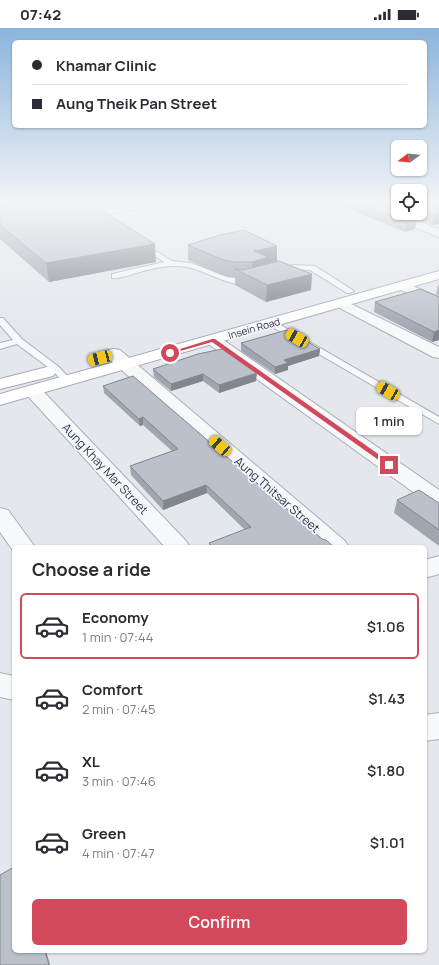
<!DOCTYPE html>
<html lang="en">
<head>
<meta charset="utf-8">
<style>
  :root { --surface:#fff; --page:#f2f2f3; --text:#2b2b33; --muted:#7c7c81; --line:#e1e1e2; --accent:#d1495b }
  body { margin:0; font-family:Manrope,sans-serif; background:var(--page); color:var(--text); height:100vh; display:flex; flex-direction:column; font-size:15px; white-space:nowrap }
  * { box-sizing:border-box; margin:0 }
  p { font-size:13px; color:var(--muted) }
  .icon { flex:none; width:22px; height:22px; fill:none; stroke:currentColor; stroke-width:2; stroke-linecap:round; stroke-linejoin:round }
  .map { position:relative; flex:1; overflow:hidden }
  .details { position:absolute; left:12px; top:517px; width:415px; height:408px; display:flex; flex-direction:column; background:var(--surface); border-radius:6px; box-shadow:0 1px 3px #0004 }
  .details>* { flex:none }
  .top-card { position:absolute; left:12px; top:12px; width:415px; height:88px; border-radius:6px; box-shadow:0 1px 3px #0004; display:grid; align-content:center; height:88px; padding:0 20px; background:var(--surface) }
  .needle { width:26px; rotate:254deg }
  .tools { position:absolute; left:391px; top:112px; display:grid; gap:8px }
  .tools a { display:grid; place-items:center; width:36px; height:36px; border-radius:6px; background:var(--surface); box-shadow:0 1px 3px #0004; font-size:20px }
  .end { position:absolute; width:18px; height:18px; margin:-9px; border:5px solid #d1495b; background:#fff; box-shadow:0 0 0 2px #fff }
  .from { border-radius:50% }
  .bubble { position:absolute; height:28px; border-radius:6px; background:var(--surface); box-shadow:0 1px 3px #0004; font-size:13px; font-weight:600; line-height:28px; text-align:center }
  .car { position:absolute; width:12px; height:24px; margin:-12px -6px; border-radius:5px; box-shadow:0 0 3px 1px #0007; background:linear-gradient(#f5c518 24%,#345 0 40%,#f5c518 0 76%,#345 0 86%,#f5c518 0) }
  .top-card b { display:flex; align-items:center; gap:14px; height:38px; font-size:15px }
  .top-card b+b { border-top:1px solid var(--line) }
  .top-card i { width:10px; height:10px; background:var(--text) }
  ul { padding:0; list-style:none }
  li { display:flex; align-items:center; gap:12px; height:66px; margin:0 8px 6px; padding:0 12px; border:2px solid transparent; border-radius:6px }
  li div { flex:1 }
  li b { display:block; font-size:15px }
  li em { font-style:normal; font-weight:600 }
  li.on { border-color:var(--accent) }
  li>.icon { width:36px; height:36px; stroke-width:1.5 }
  h2 { padding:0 20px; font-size:18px; line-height:48px }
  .action { display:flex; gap:8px; margin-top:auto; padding:8px 20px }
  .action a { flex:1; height:46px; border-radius:6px; background:var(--accent); color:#fff; font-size:16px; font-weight:600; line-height:46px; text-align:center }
  .status { display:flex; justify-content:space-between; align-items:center; height:28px; padding:0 20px; background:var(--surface); direction:ltr }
  .status svg { height:11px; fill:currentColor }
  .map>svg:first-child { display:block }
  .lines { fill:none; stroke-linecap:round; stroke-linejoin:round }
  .service-casing { stroke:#a9aeb7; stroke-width:2 }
  .minor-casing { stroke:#a9aeb7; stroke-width:2 }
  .primary-casing { stroke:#a3abb8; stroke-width:2 }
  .service { fill:#f7f8fa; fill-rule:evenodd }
  .minor { fill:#f7f8fa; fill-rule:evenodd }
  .primary { fill:#fff; fill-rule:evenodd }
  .wall { fill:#a1a5ae }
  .shaded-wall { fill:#83868d }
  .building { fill:#bbc0ca; stroke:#83868d }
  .route { fill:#d1495b }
  .labels { text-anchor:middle; stroke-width:3.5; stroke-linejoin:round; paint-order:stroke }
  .far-street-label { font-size:10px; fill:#2b3445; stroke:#f4f6f9 }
  .street-label { font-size:12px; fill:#2b3445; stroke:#f4f6f9 }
</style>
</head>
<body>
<div class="status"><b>07:42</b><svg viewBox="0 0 49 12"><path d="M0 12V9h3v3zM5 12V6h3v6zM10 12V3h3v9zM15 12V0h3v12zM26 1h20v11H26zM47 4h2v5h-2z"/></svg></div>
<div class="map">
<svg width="439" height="937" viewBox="0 0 439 937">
  <rect width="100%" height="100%" fill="#e4e7ec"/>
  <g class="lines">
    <g class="service-casing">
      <path id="service" d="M149,176L158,177L100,188V190L98,191L92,187L95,185Z
        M140,216H144L172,233L191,235L227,249L250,251L254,253C239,265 203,241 187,239C170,236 153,240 136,245C129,247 120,251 112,250V246L164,234L140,218Z
        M293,237L315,238L354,263L350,265H347L310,242L296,241L279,246L275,244Z
        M0,290H3L22,311L59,339L71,352L73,354L71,356H65L53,343L17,316L0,321V315L13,312L0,297Z
        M272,292L439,389V396L269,297L268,295L269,293Z"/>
    </g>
    <g class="minor-casing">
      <path id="minor" d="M388,182L439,201V209L384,187L382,185Z
        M403,254L439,269V278L398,261L396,258L398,255Z
        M341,271L439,319V330L433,329L336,278L334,275L336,272Z
        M213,307L219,309L439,462V479L431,477L207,315L205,312L207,309Z
        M114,321L120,322L345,513L349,519H322L108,330L106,326L108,322Z
        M33,358L39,359L186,513L190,519H165L27,367L24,363L27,359Z
        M0,480L8,482L35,519H14V524L0,504Z
        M439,528V546L425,550V532Z
        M0,645L14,648V672L0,669Z
        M439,685V711L425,713V687Z"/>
    </g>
    <g class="primary-casing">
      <path id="primary" d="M439,243V251L0,377V366Z
        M47,339L53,340L56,344L53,348L0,361V351Z"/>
    </g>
    <use href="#service" class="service"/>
    <use href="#minor" class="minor"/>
    <use href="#primary" class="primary"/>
  </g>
  <path class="wall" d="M336,176H398V185H420V176L439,179V196L433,197L402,186L415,201L405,204Z
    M0,178L156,234L49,254L0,211Z
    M188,217L277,218V233L268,236L311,262L266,274L235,257V250L221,247L188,232Z
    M439,256V268L436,266L438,257Z
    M439,269V312L432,314L374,284L375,274Z
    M241,315L320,321L319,328L288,338V342L275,346L241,323Z
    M198,326L256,353L219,365L203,353L171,363L154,349L153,341Z
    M103,358L322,511L334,519H209V515L245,502L207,465L163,482L131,447L130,438L172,423L143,397L140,398L104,365Z
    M397,472L439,475V518L394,485Z"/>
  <path class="shaded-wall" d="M439,186V196L433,197L434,187Z
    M417,191L415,201L405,204L406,194Z
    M155,216L156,234L49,254L46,235Z
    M277,218V233L268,235V244L252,250V234L254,223Z
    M312,246L311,262L266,274L267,257Z
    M439,302V312L432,314L434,304Z
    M320,321L319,328L288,338V342L275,346V339L284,332Z
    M257,345L256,353L219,365V357Z
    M203,346V353L171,363V356Z
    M143,389V397L140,398L139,391Z
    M206,457L207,465L163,482V473Z
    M45,923H46L50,937H49Z"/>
  <path class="building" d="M13,176H92L155,216L46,235L0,197V178Z
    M361,176H378L398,184V185H401L417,191L406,194Z
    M420,176H432L439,179V186L434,187L420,182Z
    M244,202L277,218L254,223L268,229L252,234H233L221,231L188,217L220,207Z
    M279,233L312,246L267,257L235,241L243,242Z
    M420,261L439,269V302L434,304L375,274Z
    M287,302L320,321L284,332L288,335L275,339L241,315Z
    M222,321L257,345L219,357L203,346L171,356L153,341L198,326Z
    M133,348L322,511L326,512L334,519H212L209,515L251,499L206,457L163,473L130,438L178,421L143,389L139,391L103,358Z
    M419,462L439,475V502L397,472Z
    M14,839V923H45L49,937H0V847Z"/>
  <linearGradient id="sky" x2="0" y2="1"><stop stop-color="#8bb4dd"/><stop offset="0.57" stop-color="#f3f4f6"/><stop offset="1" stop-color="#f3f4f6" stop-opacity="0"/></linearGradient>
  <rect width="439" height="307" fill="url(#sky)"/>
  <path class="route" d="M212,311H215L391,435V438H387L212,314L170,326L167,325Z"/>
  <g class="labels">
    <g class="far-street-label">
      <text transform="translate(254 300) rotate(-16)" y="4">Insein Road</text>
    </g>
    <g class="street-label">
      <text transform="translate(105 441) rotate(47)" y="4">Aung Khay Mar Street</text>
      <text transform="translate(277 467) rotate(41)" y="4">Aung Thitsar Street</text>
    </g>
  </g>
</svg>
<div class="tools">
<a><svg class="needle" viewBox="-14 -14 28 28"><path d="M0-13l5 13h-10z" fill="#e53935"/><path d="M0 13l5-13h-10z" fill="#7c7c81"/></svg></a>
<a><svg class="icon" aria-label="locate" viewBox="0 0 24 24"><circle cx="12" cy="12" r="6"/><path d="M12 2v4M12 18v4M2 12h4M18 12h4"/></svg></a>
</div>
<i class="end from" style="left:170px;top:325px"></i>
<i class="end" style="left:389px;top:437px"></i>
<div class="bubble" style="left:356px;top:379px;width:66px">1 min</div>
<i class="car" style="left:297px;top:310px;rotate:300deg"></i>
<i class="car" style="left:100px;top:330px;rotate:255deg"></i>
<i class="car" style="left:388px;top:363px;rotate:300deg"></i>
<i class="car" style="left:220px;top:418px;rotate:311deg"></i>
<div class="top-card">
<b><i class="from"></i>Khamar Clinic</b>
<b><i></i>Aung Theik Pan Street</b>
</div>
<section class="details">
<h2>Choose a ride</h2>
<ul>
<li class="on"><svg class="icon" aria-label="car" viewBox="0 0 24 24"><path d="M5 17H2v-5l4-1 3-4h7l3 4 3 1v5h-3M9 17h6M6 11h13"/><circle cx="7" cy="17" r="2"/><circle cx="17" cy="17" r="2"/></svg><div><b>Economy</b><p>1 min · 07:44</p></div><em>$1.06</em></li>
<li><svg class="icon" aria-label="car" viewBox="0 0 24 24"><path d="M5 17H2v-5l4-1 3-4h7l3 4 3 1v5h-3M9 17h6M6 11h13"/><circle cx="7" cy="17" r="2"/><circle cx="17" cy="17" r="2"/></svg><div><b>Comfort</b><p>2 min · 07:45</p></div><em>$1.43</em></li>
<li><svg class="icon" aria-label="car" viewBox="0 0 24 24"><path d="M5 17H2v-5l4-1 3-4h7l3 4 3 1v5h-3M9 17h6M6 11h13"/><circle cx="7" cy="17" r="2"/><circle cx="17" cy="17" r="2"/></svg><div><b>XL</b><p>3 min · 07:46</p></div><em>$1.80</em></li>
<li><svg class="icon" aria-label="car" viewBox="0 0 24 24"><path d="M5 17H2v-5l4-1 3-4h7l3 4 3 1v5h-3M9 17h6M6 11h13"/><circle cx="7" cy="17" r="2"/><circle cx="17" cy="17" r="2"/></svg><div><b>Green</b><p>4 min · 07:47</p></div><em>$1.01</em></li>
</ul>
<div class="action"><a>Confirm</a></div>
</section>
</div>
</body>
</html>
